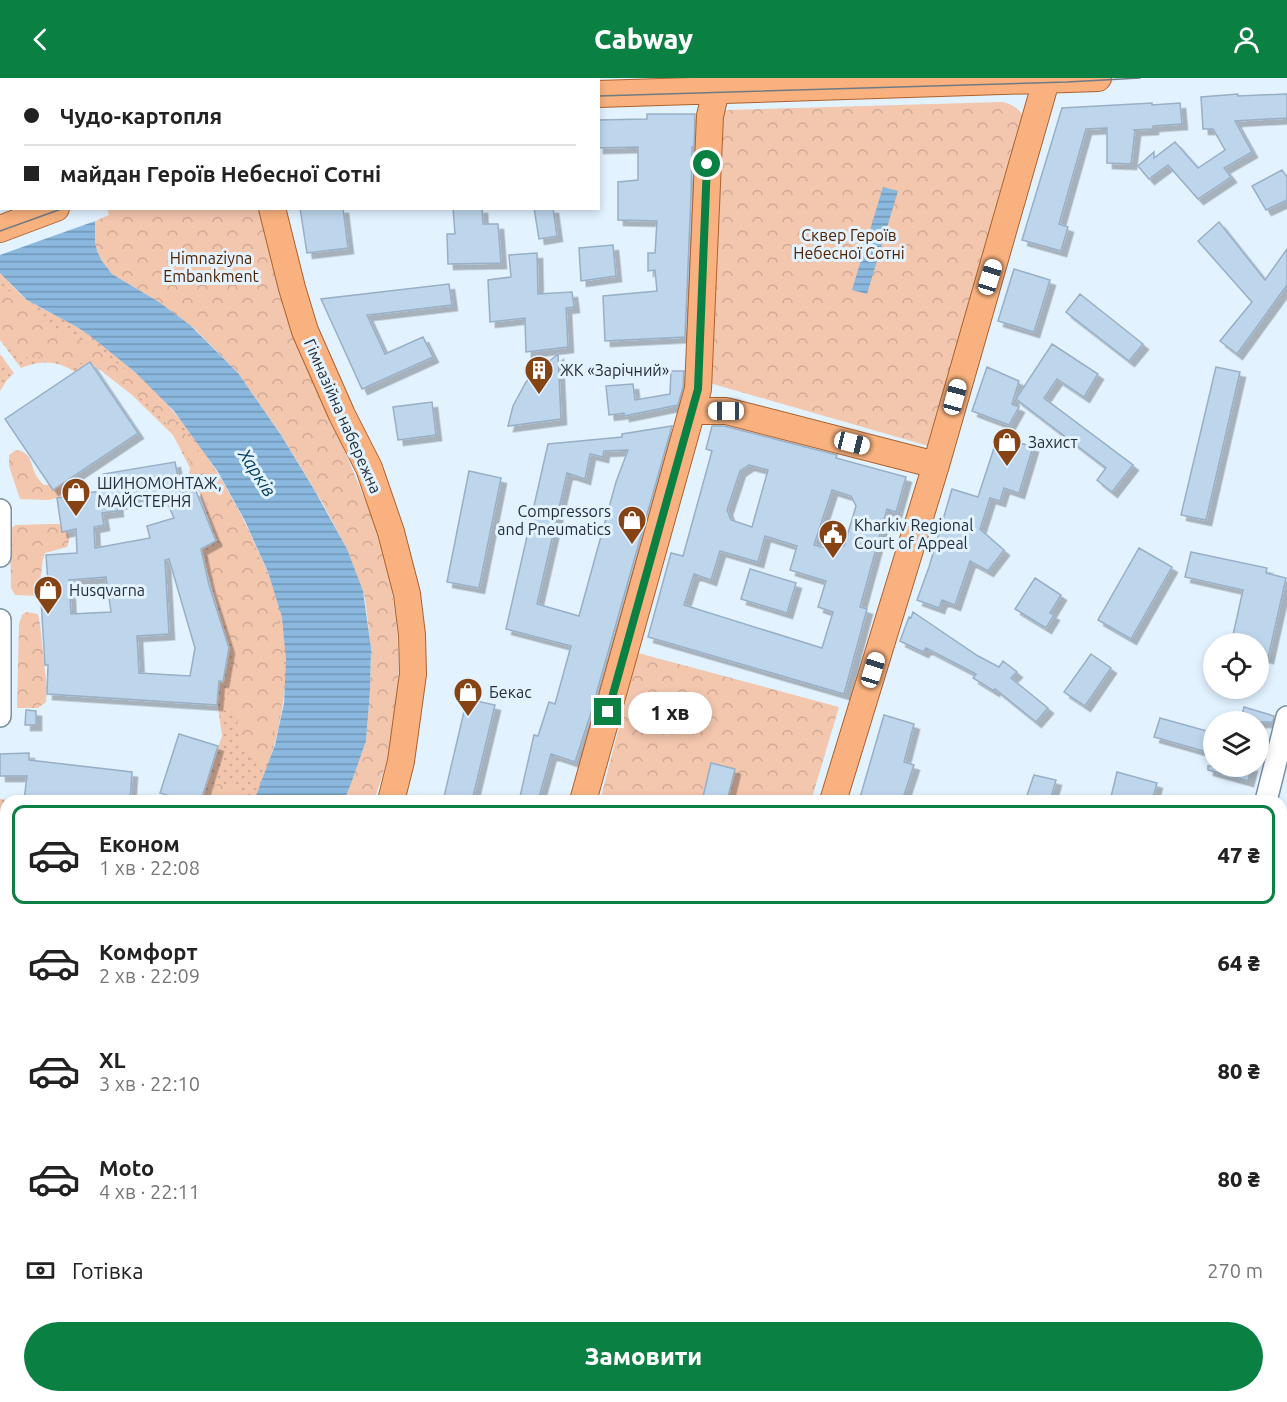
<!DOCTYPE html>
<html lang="uk">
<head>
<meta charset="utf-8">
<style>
  :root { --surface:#fff; --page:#f6f6f6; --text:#222; --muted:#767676; --line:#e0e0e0; --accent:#0b8043 }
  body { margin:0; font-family:Ubuntu,sans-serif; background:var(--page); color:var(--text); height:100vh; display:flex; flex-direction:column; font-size:22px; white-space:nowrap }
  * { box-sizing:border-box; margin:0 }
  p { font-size:20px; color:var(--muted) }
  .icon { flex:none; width:33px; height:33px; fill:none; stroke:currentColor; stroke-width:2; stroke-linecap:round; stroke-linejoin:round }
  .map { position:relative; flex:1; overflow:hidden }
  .drawer { position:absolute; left:0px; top:717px; width:1287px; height:608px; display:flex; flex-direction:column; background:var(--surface); border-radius:18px 18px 0 0; box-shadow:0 3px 9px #0003 }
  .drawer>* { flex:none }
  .hud { position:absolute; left:0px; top:0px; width:600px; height:132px; box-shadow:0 3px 9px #0003; display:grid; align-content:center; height:132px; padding:0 24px; background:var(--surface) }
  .tools { position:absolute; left:1203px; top:555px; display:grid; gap:12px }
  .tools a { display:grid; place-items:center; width:66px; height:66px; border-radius:50%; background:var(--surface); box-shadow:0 3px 9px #0003; font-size:30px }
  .end { position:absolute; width:27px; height:27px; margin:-14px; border:8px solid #0b8043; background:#fff; box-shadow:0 0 0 3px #fff }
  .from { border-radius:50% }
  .bubble { position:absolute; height:42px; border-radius:21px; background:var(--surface); box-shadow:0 3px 9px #0003; font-size:20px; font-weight:800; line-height:42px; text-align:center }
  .car { position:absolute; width:18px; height:36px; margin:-18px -9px; border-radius:8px; box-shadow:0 0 4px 2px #0007; background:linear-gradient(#fff 24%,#345 0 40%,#fff 0 76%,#345 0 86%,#fff 0) }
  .hud b { display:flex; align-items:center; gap:21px; height:57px; font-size:22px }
  .hud b+b { border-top:2px solid var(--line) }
  .hud i { width:15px; height:15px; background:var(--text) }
  ul { padding:10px 0 0; list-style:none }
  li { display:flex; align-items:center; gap:18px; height:99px; margin:0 12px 9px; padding:0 12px; border:3px solid transparent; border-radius:12px }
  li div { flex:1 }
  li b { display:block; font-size:22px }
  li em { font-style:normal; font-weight:800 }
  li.selected { border-color:var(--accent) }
  li>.icon { width:54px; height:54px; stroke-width:1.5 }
  .pay { display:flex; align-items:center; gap:15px; height:66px; padding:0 24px; font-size:22px }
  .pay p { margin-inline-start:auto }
  .action { display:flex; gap:12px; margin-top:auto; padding:12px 24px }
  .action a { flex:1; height:69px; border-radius:36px; background:var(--accent); color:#fff; font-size:24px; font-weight:800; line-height:69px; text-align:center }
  header { display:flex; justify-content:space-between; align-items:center; height:78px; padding:0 24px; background:var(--accent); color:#fff; font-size:27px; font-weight:800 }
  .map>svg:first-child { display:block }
  .grass { fill:url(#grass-dots) }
  .forest { fill:url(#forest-crowns) }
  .water { fill:url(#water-rules) }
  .pier { fill:#e2f2ff }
  .building { fill:#bed6ec; stroke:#98afc5; stroke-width:1.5; fill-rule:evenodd; filter:url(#shadow) }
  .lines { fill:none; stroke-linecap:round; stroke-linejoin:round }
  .minor-casing { stroke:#7a91a5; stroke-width:24 }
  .major-casing { stroke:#ad622e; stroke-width:28 }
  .minor { stroke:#fff; stroke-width:21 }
  .major { stroke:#f9b27f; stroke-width:26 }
  .tram { stroke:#6f7a85; stroke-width:1.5 }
  .route { stroke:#0b8043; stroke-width:8 }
  .labels { text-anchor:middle; stroke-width:6; stroke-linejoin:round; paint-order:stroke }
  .park-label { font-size:16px; fill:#532300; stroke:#e2f2ff }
  .poi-label { font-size:16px; fill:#262f38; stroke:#e2f2ff; text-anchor:start }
  .street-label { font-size:16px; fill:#262f38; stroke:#e2f2ff }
  .water-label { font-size:18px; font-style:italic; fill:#033c61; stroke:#e2f2ff }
</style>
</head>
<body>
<header><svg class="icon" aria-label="back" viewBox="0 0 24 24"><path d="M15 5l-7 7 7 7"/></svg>Cabway<svg class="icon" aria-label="person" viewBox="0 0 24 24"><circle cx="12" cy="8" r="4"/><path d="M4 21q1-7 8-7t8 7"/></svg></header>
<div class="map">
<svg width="1287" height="1324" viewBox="0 0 1287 1324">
  <defs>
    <pattern id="grass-dots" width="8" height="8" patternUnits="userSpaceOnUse" patternTransform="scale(1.5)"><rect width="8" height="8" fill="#f3c6ae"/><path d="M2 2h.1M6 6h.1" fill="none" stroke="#d0aa96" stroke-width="1.8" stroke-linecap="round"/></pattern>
    <pattern id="forest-crowns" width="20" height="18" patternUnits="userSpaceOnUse" patternTransform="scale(1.5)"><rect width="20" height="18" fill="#f3c6ae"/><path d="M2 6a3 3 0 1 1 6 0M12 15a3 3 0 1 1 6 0" fill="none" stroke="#d0aa96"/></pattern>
    <pattern id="water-rules" width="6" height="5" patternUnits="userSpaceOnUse" patternTransform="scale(1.5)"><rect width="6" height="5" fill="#8ab8df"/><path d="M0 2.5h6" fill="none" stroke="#7196b6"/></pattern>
    <filter id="shadow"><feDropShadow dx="5.5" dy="5.5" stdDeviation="0" flood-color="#0004"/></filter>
  </defs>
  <rect width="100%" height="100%" fill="#e2f2ff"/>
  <path class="grass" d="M0,194C9,203 18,216 29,223C45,233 62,239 77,249C96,260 118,279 135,294C191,344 230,409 260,477C268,494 280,523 283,541C292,604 280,665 254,723H201L222,658L214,602L223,604L229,571L201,471L216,463L193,396L173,357L132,317L90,284L75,294C57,282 40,282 21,290L0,262Z
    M0,276L14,295L7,302L0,313Z
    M0,721L14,723H6V804L0,803Z"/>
  <path class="forest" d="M1001,24C1011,25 1019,30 1023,39L932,369L706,304L722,34L728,32Z
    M107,131H258L286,235L367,426C396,500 406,577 393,657C389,679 381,701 374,723H344L352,703L366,663L370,613L371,570L365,520L347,471L322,424L280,355L237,294L195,251L159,224L112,196L102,183L97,173L95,164V143L109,137Z
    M0,206L18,220L36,237L44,247L73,258L111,280L139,304L156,318L167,332L214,393L245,450L274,512L281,552L283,578L281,632L265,686C252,688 241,672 239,661C237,654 238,647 237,640L224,632L225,618L230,613L232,568L205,476L210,468L216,463L217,458L203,414L191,409L189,406L188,400L191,385L181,365L167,347L150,327L129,312L111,297L97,289L83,285L67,286L40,279L33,281L26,279L10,267L0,255Z
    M16,372C33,374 30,388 37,399C39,402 41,404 44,407L76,405L79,415L48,422L20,421L9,388V377Z
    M51,446H59C67,455 72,457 67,469L45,475L43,481L38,518L15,517L11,510L10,458L11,450L16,447Z
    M26,534L38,536L40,546L47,611L46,624L38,630H17L19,546L22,537Z
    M638,575L839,629L811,723H600Z
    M223,705L241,716L243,723H212V712L215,707Z
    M0,854L6,884V985L0,988Z
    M1281,1053H1287V1213L1281,1212Z
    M6,1073V1129L0,1133V1076Z
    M174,1319H217L219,1324H177Z
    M979,1319V1318L1043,1319L1039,1324H979Z
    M1148,1319H1190L1181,1324H1151Z"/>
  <path class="water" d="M0,0H62V1L2,2V130L95,143V164L97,173L102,183L112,196L159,224L190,247L238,295L281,357L315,413L347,471L363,513L371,570L370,613L366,663L352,703L344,723H254L275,667L284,625L286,582L282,539L268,494L245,443L218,394L174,333L135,294L89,257L77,249L27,222L0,195Z
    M883,109L898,113L867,216L852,212Z
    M6,985V1073L0,1076V988Z"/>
  <path class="pier" d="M0,120H1L2,130H96L98,142L0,177Z"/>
  <path class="building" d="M1238,16V18L1287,16V40L1235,43L1252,74L1224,90L1231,99L1198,121L1168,87L1149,101L1138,88L1154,74V80L1175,64L1198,90L1225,72L1213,51H1203L1201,19Z
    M1152,25V27L1180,25L1182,46L1153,48V51L1134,52L1135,53L1131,86L1107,85V50L1086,51L1059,146L1068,149L1061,173L1022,162L1062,30Z
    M647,36H695L694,69H692L691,118L685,259L605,263L603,218L657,213L655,192L648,193V175H655L657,143L618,142V104L638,102V69L598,70V42L647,41Z
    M1282,92L1287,99V122L1266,132L1252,108Z
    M300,130H343L348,170L307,175Z
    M453,130H482L483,146H498L501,185L448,186L447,156H455Z
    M534,130H553L557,158L539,161Z
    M1219,144L1265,202L1287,171V207L1237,276L1220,263L1252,224L1198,163Z
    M613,167L616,198L581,203L579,170Z
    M537,175L538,216L572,214L574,229L566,230L568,269L526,274L525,240L490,244L488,202L511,199L509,177Z
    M1014,191L1050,202L1034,254L998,243Z
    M449,206L452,227L367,237L385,276L423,259L433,279L362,311L321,221Z
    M1080,216L1143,266L1129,283L1066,234Z
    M1052,266L1098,296L1084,319L1057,301L1044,320L1133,387L1112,414L1097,402L1106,390L1016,321Z
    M558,276L561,341L508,348L513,328L526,304L533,297Z
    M90,284L138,355L53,412L5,341Z
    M987,289L1019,303L1012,326L1019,329L1009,347L972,333Z
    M1216,289L1240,294L1206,442L1181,437Z
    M671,293H684L683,309L678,327L624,338V335L609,337L606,308L633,306L635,322L670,316Z
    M432,324L436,357L398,362L393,329Z
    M672,348L590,638L575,684L551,676L538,723H519L534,657L538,658L549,624L555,626L571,568L506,551L548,366L622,359V356ZM628,372L616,404L579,538L537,526L567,395L585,401L590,376L603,379L604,373Z
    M712,348H724L837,377L836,380L906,399L896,434L887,431L860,529L867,531L844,616L648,559L671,475L683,478L712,373L706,371ZM749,387L768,392L752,449L731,442L727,432L740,393ZM832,412L851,418L856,428L844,468L832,472L814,467ZM765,458L797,468L790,492L826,503L818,529L833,534L822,570L684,527L694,496L711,502L720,473L758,484Z
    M998,358L1033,369L1019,415L1004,410L1000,423L990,420L980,451L1004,472L988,493L970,483L955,527L942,522L939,530L917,522L929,489L952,411L978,419Z
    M175,384L181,415L196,413L216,463L201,471L209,507L229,570L223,604L219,603L217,627L47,616L48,587H45L40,505L48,504L46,477L77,475L76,451L62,454L57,420L106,412L103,396ZM164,418L174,440L147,448L150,460L95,470L94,449L104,447L102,435L118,433L117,426ZM169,481L195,570L190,598L139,595L137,558L169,556L165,482ZM106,499L111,534L71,536L69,502Z
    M469,393L501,400L479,510L447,504Z
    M1139,470L1172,489L1131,561L1098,542Z
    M1191,474L1267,490L1266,495L1286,500L1268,580L1258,578V566H1231L1243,512L1185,499Z
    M750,491L796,505L787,535L741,521Z
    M1035,500L1061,517L1050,535L1054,537L1046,550L1015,531Z
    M913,534L978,578L999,589L1003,583L1017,594L1011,600L1048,630L1036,644L995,611L994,613L973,600L976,596L926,570L923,574L900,563L909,539L911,540Z
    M1091,576L1111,590L1085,628L1064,614Z
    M467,621L495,627L472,723H443Z
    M1244,629L1274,638L1273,644H1240Z
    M26,632L36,633V647H25Z
    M884,637L914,646L904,684L914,687L902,723H859Z
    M1160,640L1214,655V676L1154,659Z
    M179,656L218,668L201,723H185L160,715Z
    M29,675V682L132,694L130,723H40L24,722L27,698H0V676Z
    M711,685L735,691L727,723H702Z
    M1208,688H1252L1248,703L1208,692Z
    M1117,694L1157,705L1152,723H1110Z
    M1034,697L1056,702L1050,723H1025Z"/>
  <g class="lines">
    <g class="minor-casing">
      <path id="minor" d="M110,0L111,2
        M373,2V0
        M0,432V478
        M0,542V638
        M1266,723L1287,639
        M1281,829H1287
        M115,1324L127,1318"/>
    </g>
    <g class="major-casing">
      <path id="major" d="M598,16L1098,0
        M272,130L292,210L305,253L342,337L369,390L391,454L407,516L412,557L413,596L401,683L391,723
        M0,151L56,130
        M692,333H726L936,387
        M583,723L698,311L710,38L716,12
        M833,723L936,387L1046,3
        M0,1151L6,1146
        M655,1318L657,1324"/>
    </g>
    <use href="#minor" class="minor"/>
    <use href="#major" class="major"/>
    <path class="tram" d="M598,18L1067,4L1140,0
      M0,153L64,130"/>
  </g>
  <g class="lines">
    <path class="route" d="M608,634L698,311L707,86"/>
  </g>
  <defs>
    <g id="building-pin" transform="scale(1.5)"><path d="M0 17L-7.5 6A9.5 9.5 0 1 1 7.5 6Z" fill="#864314" stroke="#e2f2ff"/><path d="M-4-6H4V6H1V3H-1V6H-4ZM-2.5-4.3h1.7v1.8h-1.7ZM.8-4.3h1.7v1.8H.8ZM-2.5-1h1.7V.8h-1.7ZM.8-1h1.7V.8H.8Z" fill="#fff"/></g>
    <g id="shop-pin" transform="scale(1.5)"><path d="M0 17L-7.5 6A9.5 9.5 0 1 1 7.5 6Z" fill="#864314" stroke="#e2f2ff"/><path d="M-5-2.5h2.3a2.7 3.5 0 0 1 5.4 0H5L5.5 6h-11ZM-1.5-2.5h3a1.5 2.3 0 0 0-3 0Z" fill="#fff"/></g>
    <g id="civic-pin" transform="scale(1.5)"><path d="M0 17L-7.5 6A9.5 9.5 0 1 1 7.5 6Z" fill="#864314" stroke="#e2f2ff"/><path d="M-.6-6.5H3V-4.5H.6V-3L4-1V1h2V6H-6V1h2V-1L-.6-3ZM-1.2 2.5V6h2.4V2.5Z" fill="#fff"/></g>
  </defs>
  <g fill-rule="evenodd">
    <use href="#building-pin" x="539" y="292"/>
    <use href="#shop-pin" x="1007" y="364"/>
    <use href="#shop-pin" x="76" y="414"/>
    <use href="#shop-pin" x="632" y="442"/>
    <use href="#civic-pin" x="833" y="456"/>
    <use href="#shop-pin" x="48" y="512"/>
    <use href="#shop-pin" x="468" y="614"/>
  </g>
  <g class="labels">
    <g class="park-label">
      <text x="849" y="163">Сквер Героїв<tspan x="849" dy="18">Небесної Сотні</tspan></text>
      <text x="211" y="186">Himnaziyna<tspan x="211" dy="18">Embankment</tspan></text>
    </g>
    <g class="poi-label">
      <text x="560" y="298">ЖК «Зарічний»</text>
      <text x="1028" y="370">Захист</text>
      <text x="97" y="411">ШИНОМОНТАЖ,<tspan x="97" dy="18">МАЙСТЕРНЯ</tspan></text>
      <text x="611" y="439" text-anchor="end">Compressors<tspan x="611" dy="18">and Pneumatics</tspan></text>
      <text x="854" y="453">Kharkiv Regional<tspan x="854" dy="18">Court of Appeal</tspan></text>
      <text x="69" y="518">Husqvarna</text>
      <text x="489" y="620">Бекас</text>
    </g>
    <g class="street-label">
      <text transform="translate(343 338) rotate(66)" y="6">Гімназійна набережна</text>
    </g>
    <g class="water-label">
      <text transform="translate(257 395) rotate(57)" y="6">Харків</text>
    </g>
  </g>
</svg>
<div class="tools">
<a><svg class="icon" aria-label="locate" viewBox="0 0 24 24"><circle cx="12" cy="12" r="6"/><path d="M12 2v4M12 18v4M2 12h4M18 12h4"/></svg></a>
<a><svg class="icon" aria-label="layers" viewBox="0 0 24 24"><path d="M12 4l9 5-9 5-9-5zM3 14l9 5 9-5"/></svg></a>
</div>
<i class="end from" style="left:707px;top:86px"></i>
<i class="end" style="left:608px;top:634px"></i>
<div class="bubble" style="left:628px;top:614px;width:84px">1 хв</div>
<i class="car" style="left:990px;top:199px;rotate:17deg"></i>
<i class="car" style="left:955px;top:319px;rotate:15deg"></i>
<i class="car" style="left:726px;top:333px;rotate:270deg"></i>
<i class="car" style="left:852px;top:365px;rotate:104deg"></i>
<i class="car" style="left:873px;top:592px;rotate:17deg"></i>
<div class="hud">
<b><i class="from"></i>Чудо-картопля</b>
<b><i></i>майдан Героїв Небесної Сотні</b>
</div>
<section class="drawer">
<ul>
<li class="selected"><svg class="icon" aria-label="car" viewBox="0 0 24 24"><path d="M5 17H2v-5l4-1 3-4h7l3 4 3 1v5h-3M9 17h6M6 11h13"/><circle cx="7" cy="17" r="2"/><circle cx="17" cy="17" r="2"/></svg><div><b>Економ</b><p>1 хв · 22:08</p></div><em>47 ₴</em></li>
<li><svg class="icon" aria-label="car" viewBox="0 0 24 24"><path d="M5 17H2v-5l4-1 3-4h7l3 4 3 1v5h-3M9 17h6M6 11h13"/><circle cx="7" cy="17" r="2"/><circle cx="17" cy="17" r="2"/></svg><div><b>Комфорт</b><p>2 хв · 22:09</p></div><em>64 ₴</em></li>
<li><svg class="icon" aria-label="car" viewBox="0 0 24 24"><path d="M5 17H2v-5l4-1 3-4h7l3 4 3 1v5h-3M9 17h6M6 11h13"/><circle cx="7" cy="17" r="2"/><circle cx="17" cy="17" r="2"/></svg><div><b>XL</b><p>3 хв · 22:10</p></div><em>80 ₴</em></li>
<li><svg class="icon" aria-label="car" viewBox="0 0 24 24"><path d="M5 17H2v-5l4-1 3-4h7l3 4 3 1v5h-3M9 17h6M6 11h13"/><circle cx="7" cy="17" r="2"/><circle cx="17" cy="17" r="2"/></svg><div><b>Moto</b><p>4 хв · 22:11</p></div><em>80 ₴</em></li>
</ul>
<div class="pay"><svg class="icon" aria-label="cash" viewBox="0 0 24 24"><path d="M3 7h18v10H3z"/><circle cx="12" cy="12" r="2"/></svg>Готівка<p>270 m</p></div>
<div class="action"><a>Замовити</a></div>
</section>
</div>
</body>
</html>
